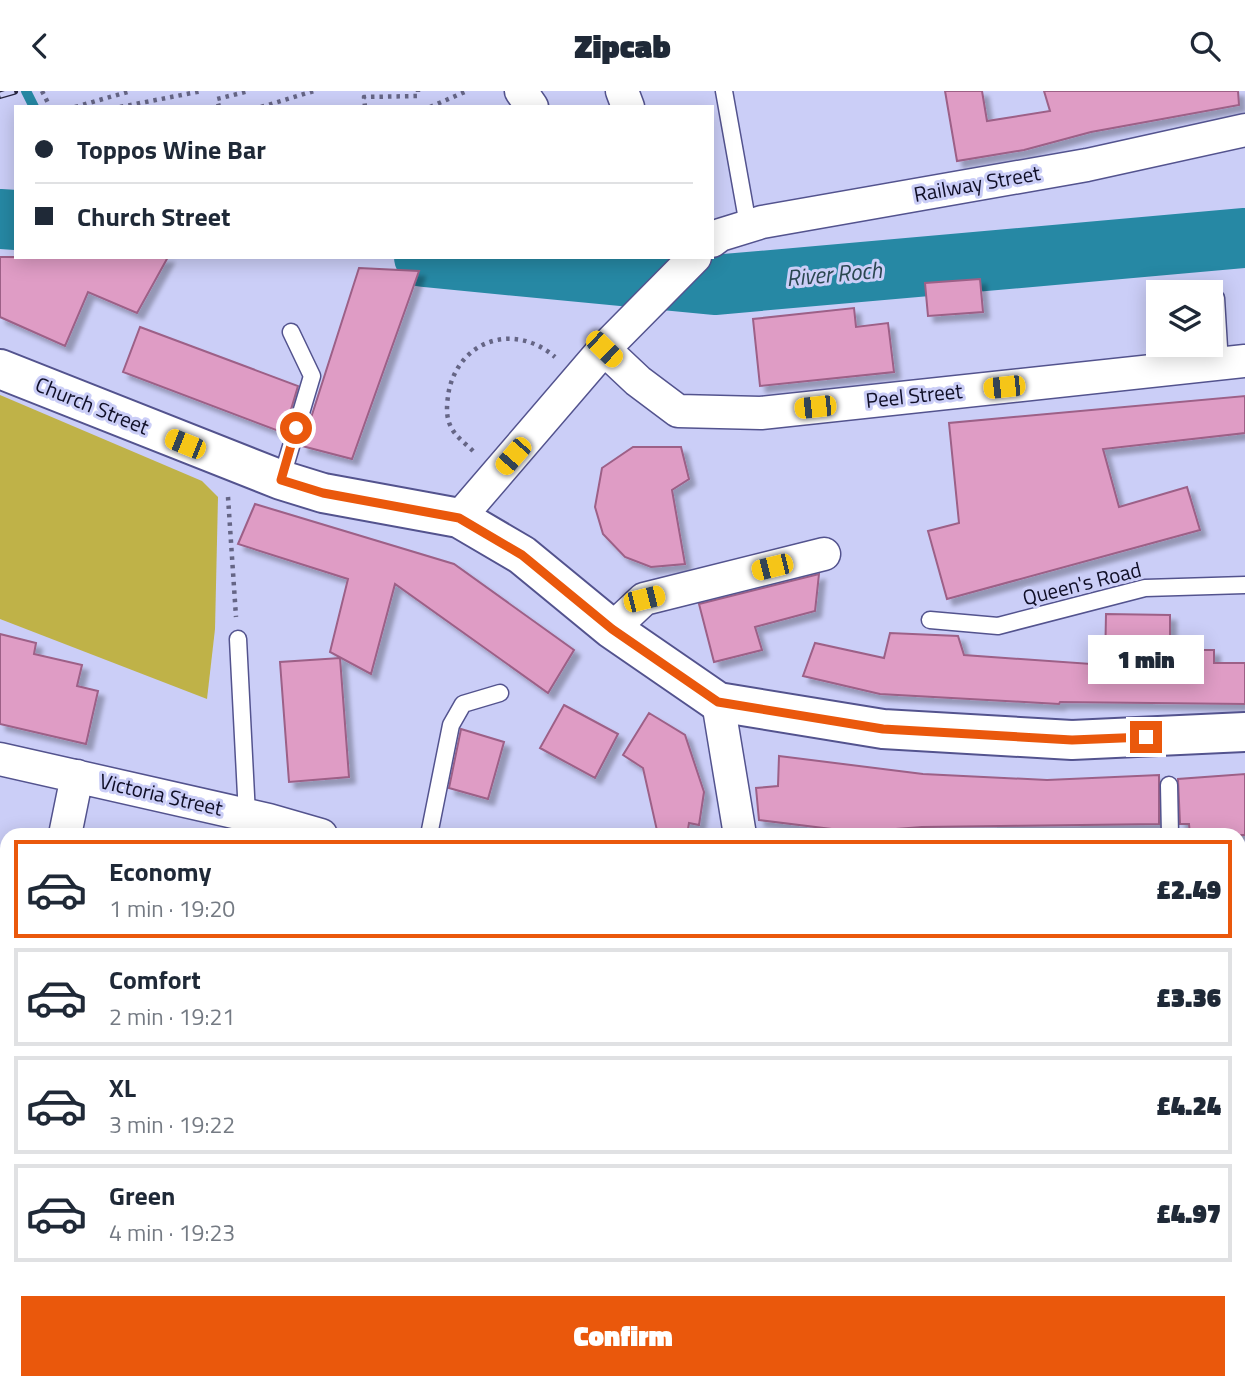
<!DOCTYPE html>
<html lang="en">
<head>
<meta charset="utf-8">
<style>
  :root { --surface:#fff; --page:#f2f2f3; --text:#1f2937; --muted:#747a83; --line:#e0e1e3; --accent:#ea580c }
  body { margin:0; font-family:"Titillium Web",sans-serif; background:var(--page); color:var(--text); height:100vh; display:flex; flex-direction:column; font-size:26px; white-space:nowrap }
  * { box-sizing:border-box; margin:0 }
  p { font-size:23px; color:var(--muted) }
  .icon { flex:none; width:38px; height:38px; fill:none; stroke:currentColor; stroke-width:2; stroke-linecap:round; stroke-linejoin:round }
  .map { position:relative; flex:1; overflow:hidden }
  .details { position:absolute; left:0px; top:737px; width:1246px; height:562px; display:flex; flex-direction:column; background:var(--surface); border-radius:21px 21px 0 0; box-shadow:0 4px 18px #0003 }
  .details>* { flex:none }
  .hud { position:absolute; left:14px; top:14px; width:700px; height:154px; border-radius:0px; box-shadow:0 4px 18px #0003; display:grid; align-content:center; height:154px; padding:0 21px; background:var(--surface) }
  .controls { position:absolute; left:1146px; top:189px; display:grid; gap:14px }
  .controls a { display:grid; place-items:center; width:77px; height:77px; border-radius:0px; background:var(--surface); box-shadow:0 4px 18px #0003; font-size:35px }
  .end { position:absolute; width:32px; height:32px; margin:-16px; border:9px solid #ea580c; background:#fff; box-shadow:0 0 0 4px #fff }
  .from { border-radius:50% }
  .bubble { position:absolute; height:49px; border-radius:0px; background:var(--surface); box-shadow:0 4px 18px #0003; font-size:23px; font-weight:800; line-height:49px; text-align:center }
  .car { position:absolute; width:21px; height:42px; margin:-21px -10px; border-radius:9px; box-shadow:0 0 5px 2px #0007; background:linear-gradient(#f5c518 24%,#345 0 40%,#f5c518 0 76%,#345 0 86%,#f5c518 0) }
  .hud b { display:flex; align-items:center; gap:24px; height:66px; font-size:26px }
  .hud b+b { border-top:2px solid var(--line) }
  .hud i { width:18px; height:18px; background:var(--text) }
  ul { padding:12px 0 0; list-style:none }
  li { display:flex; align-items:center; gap:21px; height:98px; margin:0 14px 10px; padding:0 7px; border:4px solid var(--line); border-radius:0px }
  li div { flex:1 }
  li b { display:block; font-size:26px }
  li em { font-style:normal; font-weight:800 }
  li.current { border-color:var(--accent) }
  li>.icon { width:63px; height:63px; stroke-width:1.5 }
  .cta { display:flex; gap:14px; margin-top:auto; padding:14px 21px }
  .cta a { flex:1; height:80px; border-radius:0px; background:var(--accent); color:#fff; font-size:28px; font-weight:800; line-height:80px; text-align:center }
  header { display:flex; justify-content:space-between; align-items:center; height:91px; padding:0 21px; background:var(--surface); font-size:32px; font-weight:800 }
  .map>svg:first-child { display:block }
  .green { fill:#bfb248 }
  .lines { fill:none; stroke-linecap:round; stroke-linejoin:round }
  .stream { stroke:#2688a4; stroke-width:10 }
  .river { stroke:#2688a4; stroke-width:60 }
  .building { fill:#df9cc5; stroke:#9d6087; stroke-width:2; filter:url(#shadow) }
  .lane-casing { stroke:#53538e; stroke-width:19 }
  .street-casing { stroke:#53538e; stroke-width:35 }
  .highway-casing { stroke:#53538e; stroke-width:42 }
  .path { stroke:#656585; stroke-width:4.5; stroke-dasharray:3.5 5; stroke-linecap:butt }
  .lane { stroke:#fff; stroke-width:16 }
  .street { stroke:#fff; stroke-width:32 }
  .highway { stroke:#fff; stroke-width:38 }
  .rail-casing { stroke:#272641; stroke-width:8 }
  .rail { stroke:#cbcef7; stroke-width:5; stroke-dasharray:16; stroke-linecap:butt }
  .route { stroke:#ea580c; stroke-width:9 }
  .labels { text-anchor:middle; stroke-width:6; stroke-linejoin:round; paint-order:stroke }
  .street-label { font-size:21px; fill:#0f0e26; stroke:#cbcef7 }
  .water-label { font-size:23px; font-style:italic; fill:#2a4750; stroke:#cbcef7 }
</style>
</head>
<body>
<header><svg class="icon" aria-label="back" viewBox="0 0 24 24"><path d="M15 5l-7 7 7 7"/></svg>Zipcab<svg class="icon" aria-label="search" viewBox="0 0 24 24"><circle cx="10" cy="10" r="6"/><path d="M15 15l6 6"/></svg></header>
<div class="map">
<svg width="1245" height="1297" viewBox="0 0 1245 1297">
  <defs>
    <filter id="shadow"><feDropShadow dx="6" dy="6" stdDeviation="2" flood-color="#0004"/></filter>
  </defs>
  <rect width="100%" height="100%" fill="#cbcef7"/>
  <path class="green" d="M0,304L202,390L218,406L215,538L207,608L0,528Z"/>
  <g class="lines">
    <path class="stream" d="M26,0L34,16"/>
    <path class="river" d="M0,128L16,129
      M424,166L714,194L1245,147"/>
  </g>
  <path class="building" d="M945,0H982L987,30L1050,20L1044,0H1238L1239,14L1091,41L1024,59L957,70Z
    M0,166H168L137,222L88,201L65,255L0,226Z
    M359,177L419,180L352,368L302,355Z
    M980,188L983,221L928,225L925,192Z
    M854,217L856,236L888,232L894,281L760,295L753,228Z
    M140,236L298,295L284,342L123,281Z
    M1245,305V342L1103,358L1119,416L1187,396L1200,439L947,508L928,440L959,432L949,332Z
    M633,356H681L689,388L672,399L685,473L651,476L625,466L603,443L595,416L602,377Z
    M255,413L454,473L574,559L548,602L395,493L371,583L330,561L348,488L238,453Z
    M819,483L815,520L755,536L762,559L714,571L699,513Z
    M1106,523L1170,524V559H1214V572H1245V613L1060,611L1059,613L880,603L803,585L815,552L884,567L890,542L958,545L964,564L1105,574Z
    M0,543L36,552L34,563L82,574L77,595L98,600L86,653L0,633Z
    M340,567L349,686L289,691L280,571Z
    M564,614L618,643L595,687L540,657Z
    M649,622L685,644L704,701L699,734L689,732L687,744H658L643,677L623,664Z
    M461,638L504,651L488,708L449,697Z
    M779,665L923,683L1047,689L1159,684V733L922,736L856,741L759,729L756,697L778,695Z
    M1245,683V744H1190L1189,733H1180L1178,688Z"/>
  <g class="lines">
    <g class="lane-casing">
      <path id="lane" d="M724,0L748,134
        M1216,207L1220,273
        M281,389L312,285L291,241
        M930,529L998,535L1145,497L1245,494
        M238,548L247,724
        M1169,694L1170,744
        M429,744L451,634L463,613L500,602
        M0,1131L7,1137
        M0,1215L7,1208"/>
    </g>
    <g class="street-casing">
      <path id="street" d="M521,0L532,16
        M622,0L628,16
        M712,150L720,144L762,131L1087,74L1245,39
        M604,258L638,290L678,320L761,322L1245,270
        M459,427L604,258L695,166
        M612,538L644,508L824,463
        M718,611L740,744
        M0,668L269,729L321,744
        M65,744L77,685
        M1239,860H1245
        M1239,1123L1245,1124
        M601,1292L609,1297
        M863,1292L864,1297
        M1104,1292V1297
        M192,1297L196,1292"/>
    </g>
    <g class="highway-casing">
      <path id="highway" d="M0,278L281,389L323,402L459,427L522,464L612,538L718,611L883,638L1072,649L1245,641"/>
    </g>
    <path class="path" d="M42,0L50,16
      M75,16L131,0
      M120,16L202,0
      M219,16L217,8L249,0
      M261,16L314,0
      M365,16L364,6L418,5V0
      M430,16L467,0
      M473,360C466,353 455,345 451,336C445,325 447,311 449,299C461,247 516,232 555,266
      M228,406L236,526"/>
    <use href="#lane" class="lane"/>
    <use href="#street" class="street"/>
    <use href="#highway" class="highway"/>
    <g class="rail-casing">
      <path id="rail" d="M0,4L14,0"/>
    </g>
    <use href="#rail" class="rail"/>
  </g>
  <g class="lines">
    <path class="route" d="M296,337L281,389L323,402L459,427L522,464L612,538L718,611L883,638L1072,649L1146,646"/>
  </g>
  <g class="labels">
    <g class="street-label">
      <text transform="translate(977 93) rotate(-10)" y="7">Railway Street</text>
      <text transform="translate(914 305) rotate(-6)" y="7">Peel Street</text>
      <text transform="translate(92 315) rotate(22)" y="7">Church Street</text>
      <text transform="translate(1082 493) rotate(-14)" y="7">Queen's Road</text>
      <text transform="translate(161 704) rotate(13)" y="7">Victoria Street</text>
    </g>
    <g class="water-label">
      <text transform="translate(834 183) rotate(-5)" y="8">River Roch</text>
    </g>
  </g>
</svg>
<div class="controls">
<a><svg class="icon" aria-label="layers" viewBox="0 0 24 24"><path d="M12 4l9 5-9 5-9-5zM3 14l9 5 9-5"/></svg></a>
</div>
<i class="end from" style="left:296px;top:337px"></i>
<i class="end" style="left:1146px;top:646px"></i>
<div class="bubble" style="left:1088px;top:544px;width:116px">1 min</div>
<i class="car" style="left:604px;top:258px;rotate:134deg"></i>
<i class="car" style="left:1004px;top:296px;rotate:264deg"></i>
<i class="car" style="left:815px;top:316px;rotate:264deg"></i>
<i class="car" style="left:185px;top:353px;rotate:292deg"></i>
<i class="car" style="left:513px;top:365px;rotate:221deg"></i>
<i class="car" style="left:772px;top:476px;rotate:256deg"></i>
<i class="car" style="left:644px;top:508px;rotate:76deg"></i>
<div class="hud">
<b><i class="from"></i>Toppos Wine Bar</b>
<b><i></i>Church Street</b>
</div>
<section class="details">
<ul>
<li class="current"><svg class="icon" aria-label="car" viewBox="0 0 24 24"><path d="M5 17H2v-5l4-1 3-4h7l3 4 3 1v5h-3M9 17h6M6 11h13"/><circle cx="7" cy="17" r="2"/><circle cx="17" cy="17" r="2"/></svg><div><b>Economy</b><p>1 min · 19:20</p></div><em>£2.49</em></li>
<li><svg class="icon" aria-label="car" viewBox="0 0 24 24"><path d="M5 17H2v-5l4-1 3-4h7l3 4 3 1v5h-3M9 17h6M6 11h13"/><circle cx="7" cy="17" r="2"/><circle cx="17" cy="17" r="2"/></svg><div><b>Comfort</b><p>2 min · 19:21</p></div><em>£3.36</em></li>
<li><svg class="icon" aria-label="car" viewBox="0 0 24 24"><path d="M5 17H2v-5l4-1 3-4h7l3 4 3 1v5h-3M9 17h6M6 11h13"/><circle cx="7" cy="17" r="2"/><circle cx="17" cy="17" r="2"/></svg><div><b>XL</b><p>3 min · 19:22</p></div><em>£4.24</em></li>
<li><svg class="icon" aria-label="car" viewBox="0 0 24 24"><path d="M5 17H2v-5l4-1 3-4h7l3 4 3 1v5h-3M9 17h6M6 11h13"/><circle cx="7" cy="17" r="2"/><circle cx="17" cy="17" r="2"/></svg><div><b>Green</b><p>4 min · 19:23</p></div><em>£4.97</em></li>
</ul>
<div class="cta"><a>Confirm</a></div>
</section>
</div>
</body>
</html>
